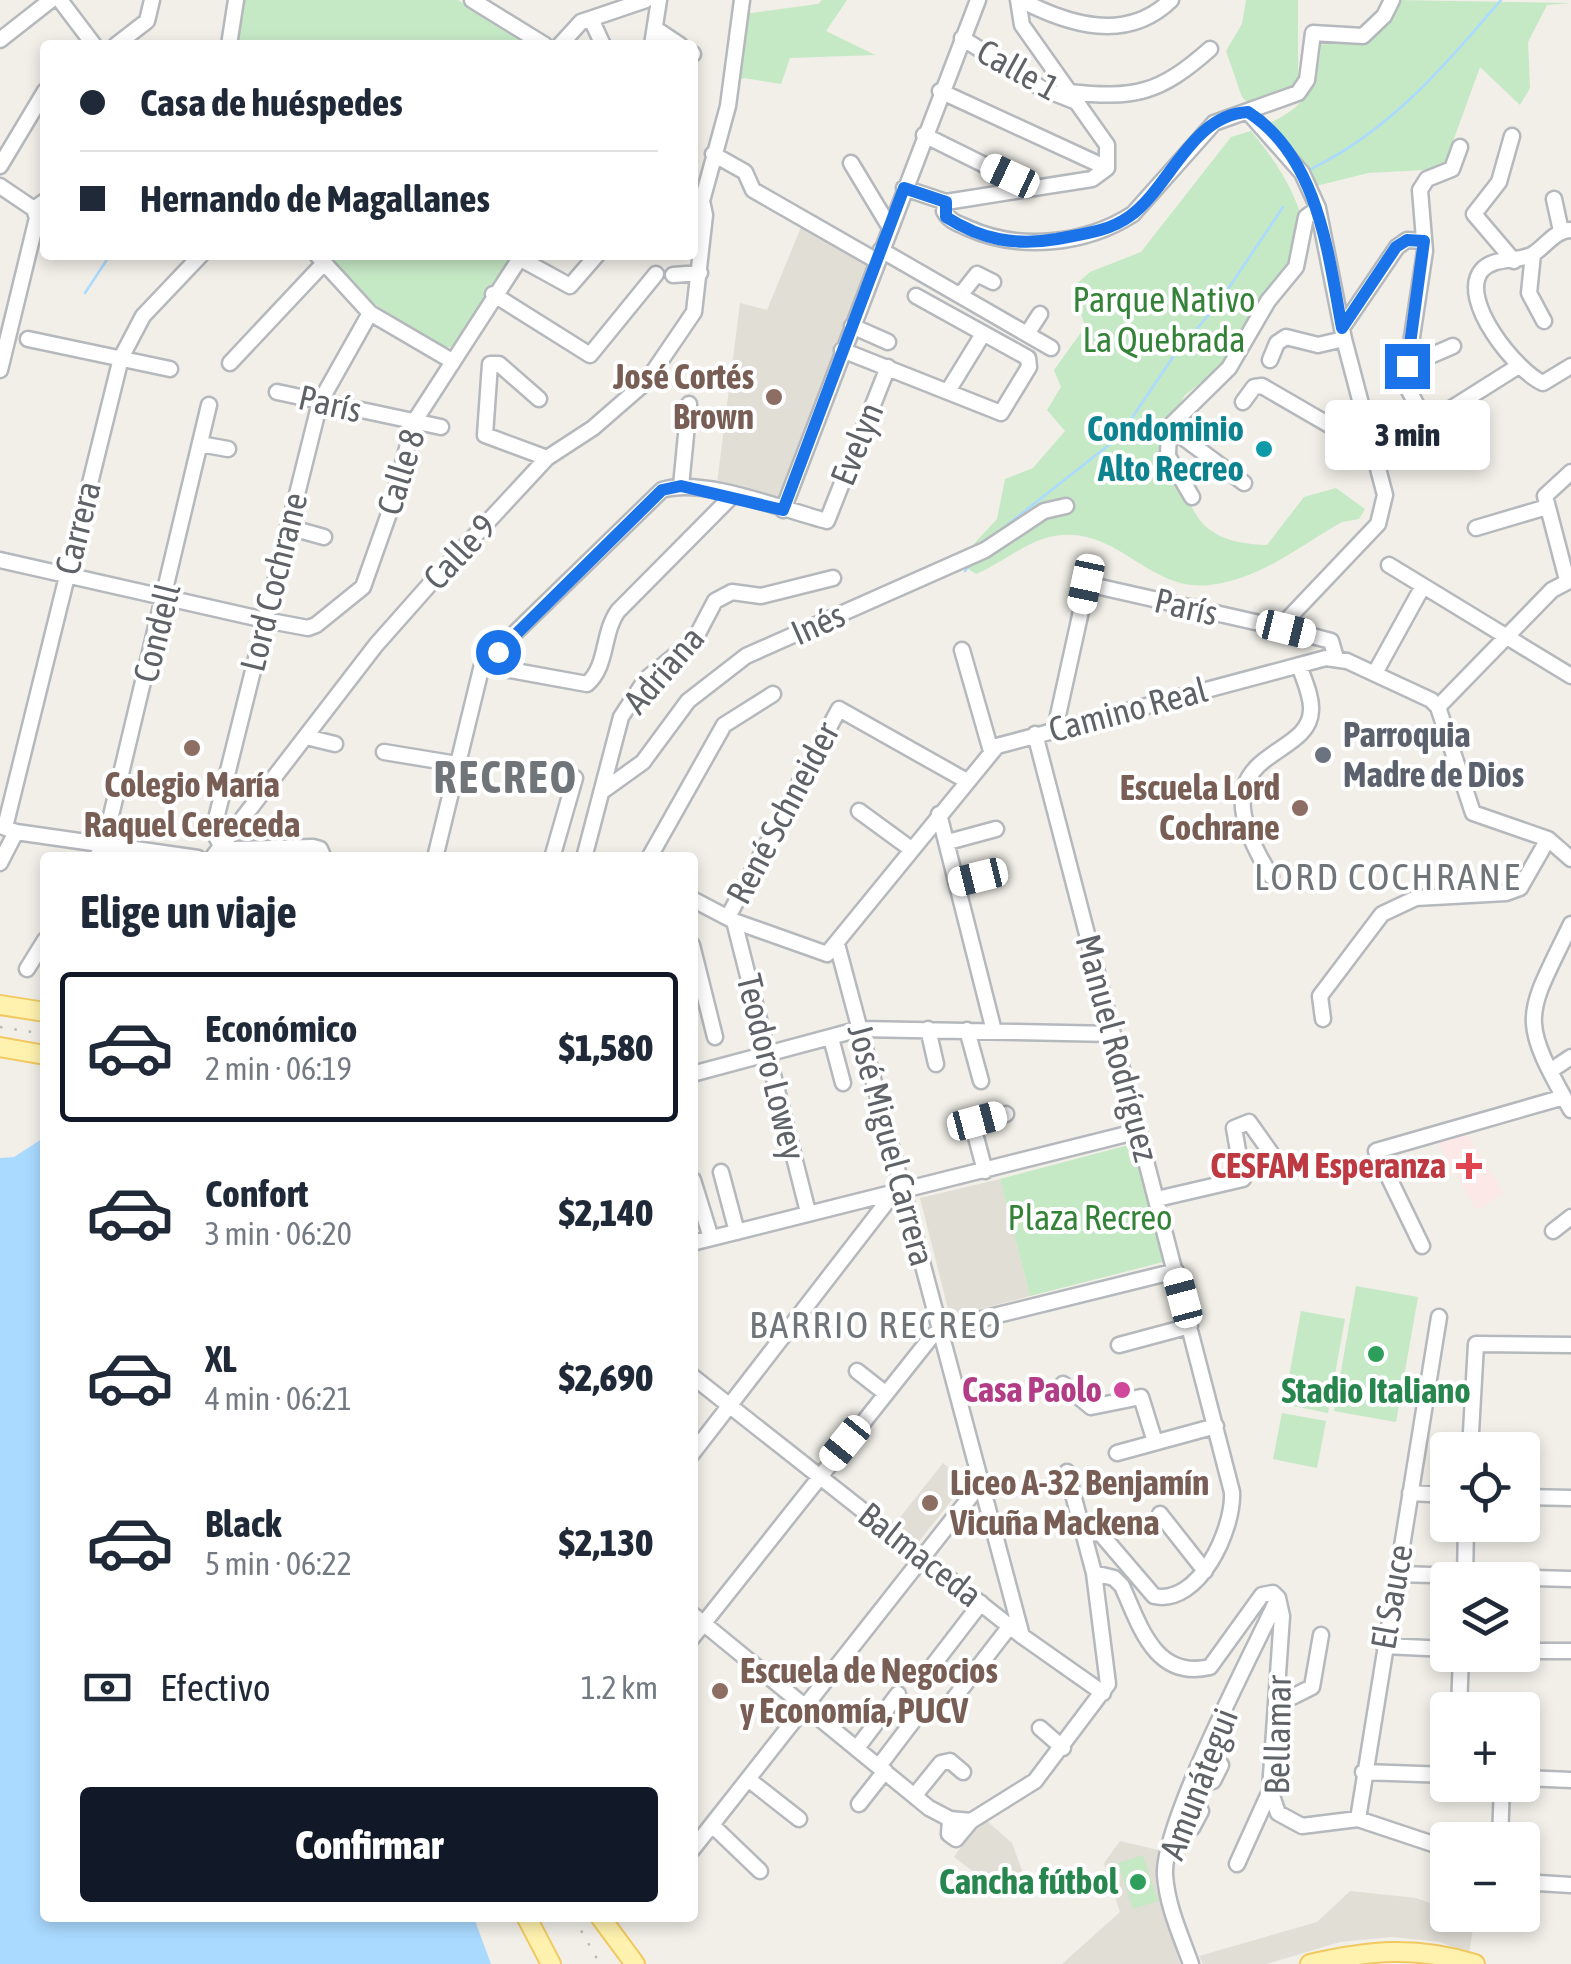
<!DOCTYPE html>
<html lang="es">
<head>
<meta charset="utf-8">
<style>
  :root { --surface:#fff; --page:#f6f6f7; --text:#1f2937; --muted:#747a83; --line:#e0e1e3; --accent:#111827 }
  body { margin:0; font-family:"Asap Condensed",sans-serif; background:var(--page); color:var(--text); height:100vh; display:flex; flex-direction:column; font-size:38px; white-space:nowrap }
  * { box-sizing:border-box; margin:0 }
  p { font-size:32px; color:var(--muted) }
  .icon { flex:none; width:55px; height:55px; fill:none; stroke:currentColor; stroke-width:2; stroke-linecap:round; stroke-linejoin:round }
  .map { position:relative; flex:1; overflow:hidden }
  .drawer { position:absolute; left:40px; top:852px; width:658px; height:1070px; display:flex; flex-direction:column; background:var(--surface); border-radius:10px; box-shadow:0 5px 15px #0003 }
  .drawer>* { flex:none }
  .guide { position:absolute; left:40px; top:40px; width:658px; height:220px; border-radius:10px; box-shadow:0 5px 15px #0003; display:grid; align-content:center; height:220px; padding:0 40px; background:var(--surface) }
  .buttons { position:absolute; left:1430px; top:1432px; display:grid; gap:20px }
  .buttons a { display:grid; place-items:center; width:110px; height:110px; border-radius:10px; background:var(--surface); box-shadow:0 5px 15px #0003; font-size:50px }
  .end { position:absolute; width:45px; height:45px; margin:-22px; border:12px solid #1a73e8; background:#fff; box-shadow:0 0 0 5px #fff }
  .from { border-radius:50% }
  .bubble { position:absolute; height:70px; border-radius:10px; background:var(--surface); box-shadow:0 5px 15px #0003; font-size:32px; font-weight:800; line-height:70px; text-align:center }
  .car { position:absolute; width:30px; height:60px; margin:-30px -15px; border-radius:12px; box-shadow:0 0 8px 2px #0007; background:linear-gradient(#fff 24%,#345 0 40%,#fff 0 76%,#345 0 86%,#fff 0) }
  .guide b { display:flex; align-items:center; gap:35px; height:95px; font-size:38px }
  .guide b+b { border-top:2px solid var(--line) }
  .guide i { width:25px; height:25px; background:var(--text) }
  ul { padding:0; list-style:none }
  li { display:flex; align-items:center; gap:30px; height:150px; margin:0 20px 15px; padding:0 20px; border:5px solid transparent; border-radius:10px }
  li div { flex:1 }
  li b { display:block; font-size:38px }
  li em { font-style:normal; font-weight:800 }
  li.selected { border-color:var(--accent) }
  li>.icon { width:90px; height:90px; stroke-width:1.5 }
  h2 { padding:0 40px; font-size:45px; line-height:120px }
  .pay { display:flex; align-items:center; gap:25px; height:110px; padding:0 40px; font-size:38px }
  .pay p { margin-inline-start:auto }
  .primary-button { display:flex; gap:20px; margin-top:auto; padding:20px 40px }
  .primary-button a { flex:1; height:115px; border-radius:10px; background:var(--accent); color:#fff; font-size:40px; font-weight:800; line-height:115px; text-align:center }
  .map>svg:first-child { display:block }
  .education { fill:#e1ded6 }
  .medical { fill:#fce8e6 }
  .green { fill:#c5e8c5 }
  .water { fill:#aadaff }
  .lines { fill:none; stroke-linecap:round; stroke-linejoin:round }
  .stream { stroke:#aadaff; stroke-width:2.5 }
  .minor-casing { stroke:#b5b8bc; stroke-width:19 }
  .major-casing { stroke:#f2c960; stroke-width:22 }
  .minor { stroke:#fff; stroke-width:14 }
  .major { stroke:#fff2af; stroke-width:18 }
  .rail { stroke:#b6b7b8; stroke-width:2.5; stroke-dasharray:2.5 12; stroke-linecap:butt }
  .route { stroke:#1a73e8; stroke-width:12 }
  .education-dot { fill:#8d6e63; stroke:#fff; stroke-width:4 }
  .culture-dot { fill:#0f9aa8; stroke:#fff; stroke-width:4 }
  .worship-dot { fill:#6b7280; stroke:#fff; stroke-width:4 }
  .health-dot { fill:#e0444e; stroke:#fff; stroke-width:4 }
  .leisure-dot { fill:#2e9e5b; stroke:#fff; stroke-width:4 }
  .hotel-dot { fill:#d1479c; stroke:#fff; stroke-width:4 }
  .labels { text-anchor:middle; stroke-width:8; stroke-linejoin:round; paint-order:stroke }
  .street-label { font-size:35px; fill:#5f6368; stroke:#fff }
  .park-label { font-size:35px; fill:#348238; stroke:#fff }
  .education-label { font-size:35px; font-weight:bold; fill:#785e54; stroke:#fff; text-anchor:end }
  .culture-label { font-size:35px; font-weight:bold; fill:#0d838f; stroke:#fff; text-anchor:end }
  .worship-label { font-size:35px; font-weight:bold; fill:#5b616d; stroke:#fff; text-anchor:start }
  .health-label { font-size:35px; font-weight:bold; fill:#be3a42; stroke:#fff; text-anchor:end }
  .hotel-label { font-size:35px; font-weight:bold; fill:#b23c85; stroke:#fff; text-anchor:end }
  .leisure-label { font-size:35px; font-weight:bold; fill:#27864d; stroke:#fff }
  .neighbourhood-label { font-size:38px; letter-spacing:2.5px; fill:#70757a; stroke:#fff }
  .district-label { font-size:45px; font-weight:bold; letter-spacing:2.5px; fill:#70757a; stroke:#fff }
</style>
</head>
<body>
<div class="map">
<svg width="1571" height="1964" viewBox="0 0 1571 1964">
  <rect width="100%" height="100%" fill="#f1efe8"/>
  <path class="education" d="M802,225L873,260L780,498L717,483L740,303L767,310Z
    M1000,1179L1030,1296L950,1317L920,1198Z
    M943,1463L966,1482L917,1544L894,1525Z
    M987,1821L1012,1843L1023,1873L1008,1898L954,1857L972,1830Z
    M1120,1841L1158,1850L1156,1885L1180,1964H1062L1120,1912L1104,1863Z
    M1350,1891L1416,1898L1447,1909L1448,1915L1475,1918L1469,1953L1440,1942L1392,1937L1340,1942L1267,1964H1203L1199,1956L1317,1922Z"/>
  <path class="medical" d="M1463,1128L1504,1193L1477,1210L1435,1138Z"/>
  <path class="green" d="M242,0H458L528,45H236L235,27Z
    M822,0H847L826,31L875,55L790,58L781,84L744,78L731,83L744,14L818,4Z
    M1246,0H1298V80L1283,96L1252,107L1242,97L1226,51L1242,24Z
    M1395,0L1571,3L1547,5L1528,42L1530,88L1520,105L1480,67L1443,169L1368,173L1316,186L1270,123C1306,106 1318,86 1321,45L1358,39Z
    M1251,131C1279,165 1299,196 1307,239L1234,357L1185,395L1170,422C1188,491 1180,543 1267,545L1304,497L1336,488L1365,509L1359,519L1342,522C1299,546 1261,579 1210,585C1143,593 1112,512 1037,541C1016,550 997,565 976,574L957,562L997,519L1005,479L1033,468L1065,431L1047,410L1061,387L1054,370L1085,327L1073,287L1090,272L1141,252L1231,137Z
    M326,255H514L454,346L442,349L364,297Z
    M1136,1143L1167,1261L1030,1296L1000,1179Z
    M1356,1286L1418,1297L1396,1422L1334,1411Z
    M1301,1311L1345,1319L1328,1413L1284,1404Z
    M1282,1413L1326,1421L1317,1468L1273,1459Z
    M1143,1855L1158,1901L1133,1909L1118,1863Z"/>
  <path class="water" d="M45,1137V1918H474L491,1964H0V1158L14,1157Z"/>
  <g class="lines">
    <path class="stream" d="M1311,169C1391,130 1444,66 1501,0
      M85,293L110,255
      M988,540L1119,437L1175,354L1218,304L1283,207
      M965,571L972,562"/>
    <g class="minor-casing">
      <path id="minor" d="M60,0L94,45
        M472,0L545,45
        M1021,0C1069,25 1127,43 1171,0
        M591,19L603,45
        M656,29L680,45
        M962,38L1041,88L1074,101
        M0,40L51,0
        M116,45L147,21L152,0
        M229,45L236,0
        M560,45L581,22L646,0
        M652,45L659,0
        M692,53L693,54
        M940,91L1107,168
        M1068,92C1135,99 1159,94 1210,49
        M1249,113L1302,173L1318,208L1344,339L1385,495L1378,524L1283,624L1286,629L1331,641L1336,658
        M924,135L1031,188
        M1512,136L1499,182L1474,214L1514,261
        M1460,147L1452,169L1427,179L1420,190L1425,251L1405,383L1423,417L1433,420L1517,367
        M713,154L745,172L753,190L877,261
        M851,163L889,226
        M0,166L45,91
        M0,186L34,209
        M904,188L946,202L1092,179L1107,168V145L1022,25L1018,0
        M1554,199L1561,231
        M702,201L728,106L742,0
        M946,202L944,211C949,221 957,223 968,228C1019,251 1085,245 1133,214L1214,123L1298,93L1307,80L1313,33L1363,36L1384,16L1392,0
        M1571,230C1555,230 1546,246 1533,254C1517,263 1495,256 1482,270C1457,299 1517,372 1543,383L1571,366
        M881,250L1051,348
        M1533,254L1529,293L1544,321
        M317,255L370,313L452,361
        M519,258L570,286L597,255
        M673,275L700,273
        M962,293L977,274L993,282
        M493,294L590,355L656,274
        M852,326L888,342
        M1342,328L1397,247L1407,240L1424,241
        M1027,334L1040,314
        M28,339L170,369
        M842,350L1001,413L1029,367L1028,358L916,296
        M1270,360L1277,343L1286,337L1318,345L1344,339
        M230,363L324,263
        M1407,366L1453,346
        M0,370L37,218L34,209L45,201
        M948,391L983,334
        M277,392L441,427
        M539,399L499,364H490L485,435L547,458
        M1243,402L1254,387L1262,386L1374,451
        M1169,427L1244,483
        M200,444L228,449
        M681,486L689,404
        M1192,497L1168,456L1169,427L1229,368L1268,301L1296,267L1306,217L1318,208
        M783,510L978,0
        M288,527L324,537
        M1476,528L1547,507
        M0,560L265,620L308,628L316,625L363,587L392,505L414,422L522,255
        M1389,565L1571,676
        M1567,580L1545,496L1571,472
        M962,650L991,751
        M482,665L587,684C608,666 602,633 618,611L733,495
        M1375,673L1423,586
        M1438,707L1552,590L1571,580
        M1055,729L1087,584L1286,629
        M1035,734L1232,1492C1234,1529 1199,1606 1154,1596L1100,1533L1084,1534
        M306,737L335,744
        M384,752L457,764
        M604,790L643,762L688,701L746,656L985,550L1044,511L1066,506
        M859,811L911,849
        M939,814L994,1031
        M1,826L16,832L198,858
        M5,827L121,358L143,316L201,255
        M948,842L996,829
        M220,844L213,831L320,402L370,313
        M220,844L232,849L313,847L320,849L324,858
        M96,858L104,845L209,405
        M212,858L376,645L430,584L547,458L593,428L647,381L694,312L705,215L702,201L692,194
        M435,858L482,665L662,490C704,477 784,510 827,521L888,367
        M552,858L575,778
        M584,858L621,717L646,679L695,639L715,601L732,592L761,596L833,578
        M649,858L724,725L773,694
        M0,863L16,832
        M1271,876C1189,745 1310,764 1311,710C1312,696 1303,678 1299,665
        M958,881L997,872
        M692,899L734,921L827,954L997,746L1326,658L1347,661L1431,700L1438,707L1473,813L1548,839L1571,859
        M728,917L839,709L965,780
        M734,921L808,1212
        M1571,924C1525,1019 1518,1016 1571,1110
        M837,944L1022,1636
        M692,945L715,1037
        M27,969L45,940
        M1323,1019L1320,996L1382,914L1416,898L1506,893L1520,888L1548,839
        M928,1029L936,1064
        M967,1030L981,1081
        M831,1038L843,1083
        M1550,1071L1571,1057
        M692,1074L860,1029L1113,1034
        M985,1171L973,1126L1006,1114
        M721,1172L737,1232
        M693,1180L711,1238
        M1157,1199L1243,1179L1234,1128L1249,1122L1271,1153
        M1553,1231L1571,1217
        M692,1243L1139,1131
        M1422,1246L1376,1151L1564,1097
        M1119,1345L1190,1326
        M857,1371L885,1393
        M692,1376L1022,1636L1103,1693
        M1063,1384L1091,1407L1141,1397L1155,1442
        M1470,1450L1476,1344L1571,1345
        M1117,1453L1216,1426
        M692,1454L893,1194
        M1410,1493L1448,1495
        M1522,1497L1571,1498
        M1160,1514L1205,1571
        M1094,1573L1114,1578L1122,1586C1140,1626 1155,1680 1210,1667L1262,1595L1273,1593L1278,1598
        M1397,1574L1571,1579
        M1465,1579L1466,1525
        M1278,1598L1282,1616L1270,1790L1278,1813L1302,1826L1358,1819L1448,1849
        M692,1614L929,1808L950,1819L971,1821L1035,1781L1108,1684L1094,1573L1067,1472
        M692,1638L932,1336L941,1329L1176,1271
        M1384,1646L1448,1649
        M1522,1651H1571
        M934,1664L981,1603
        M1278,1704L1312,1687L1321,1635
        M945,1710L1010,1626
        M1459,1710L1461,1655
        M1040,1728L1063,1748
        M857,1748L898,1694
        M879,1766L920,1712
        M1363,1772L1448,1775
        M1522,1778L1571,1780
        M748,1779L799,1819
        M1213,1781L1221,1765
        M915,1795L941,1763L950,1761L963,1772
        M859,1804L885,1771
        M950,1819L949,1834L956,1839L971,1821
        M1358,1819L1439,1317
        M712,1825L760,1871
        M1192,1828L1201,1811
        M1500,1840L1502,1785
        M692,1850L982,1482
        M1237,1864L1270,1791
        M1522,1882L1571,1885
        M1191,1964C1181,1936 1167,1906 1165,1875C1162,1824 1252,1654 1278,1598"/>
    </g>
    <g class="major-casing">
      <path id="major" d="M0,1005L45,1012
        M0,1047L45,1055
        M527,1918L551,1964
        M601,1918L635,1964
        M1310,1964C1370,1950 1417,1946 1475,1964"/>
    </g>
    <use href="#minor" class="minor"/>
    <use href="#major" class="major"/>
    <path class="rail" d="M0,1027L45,1034
      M574,1918L600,1964"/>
  </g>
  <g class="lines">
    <path class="route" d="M498,652L662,490L681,486L783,510L904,188L946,202V217C982,240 1016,246 1057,239C1082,234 1108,232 1130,216C1171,186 1191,115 1248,112C1319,158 1328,254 1342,328L1396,247L1407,240L1424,241L1407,366"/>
  </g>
  <g class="education-dot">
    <circle cx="774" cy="397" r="10"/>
    <circle cx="192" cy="748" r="10"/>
    <circle cx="1300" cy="808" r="10"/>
    <circle cx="930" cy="1503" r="10"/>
    <circle cx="720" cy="1691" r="10"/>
  </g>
  <circle class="culture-dot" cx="1264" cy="449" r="10"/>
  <circle class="worship-dot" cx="1323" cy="755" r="10"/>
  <path class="health-dot" d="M1464 1151h10v10h10v10h-10v10h-10v-10h-10v-10h10z"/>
  <g class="leisure-dot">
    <circle cx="1376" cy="1354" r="10"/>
    <circle cx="1138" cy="1882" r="10"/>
  </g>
  <circle class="hotel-dot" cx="1122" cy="1390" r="10"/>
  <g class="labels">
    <g class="street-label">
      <text transform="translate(1018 70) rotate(29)" y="12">Calle 1</text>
      <text transform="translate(330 404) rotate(13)" y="12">París</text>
      <text transform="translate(857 444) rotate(-68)" y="12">Evelyn</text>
      <text transform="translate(401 472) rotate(-73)" y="12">Calle 8</text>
      <text transform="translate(78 528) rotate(-76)" y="12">Carrera</text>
      <text transform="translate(460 552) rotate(-47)" y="12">Calle 9</text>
      <text transform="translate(274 582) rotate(-76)" y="12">Lord Cochrane</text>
      <text transform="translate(1186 607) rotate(13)" y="12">París</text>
      <text transform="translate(818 624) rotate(-24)" y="12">Inés</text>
      <text transform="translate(157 633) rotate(-76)" y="12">Condell</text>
      <text transform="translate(664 670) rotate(-49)" y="12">Adriana</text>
      <text transform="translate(1128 710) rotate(-15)" y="12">Camino Real</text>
      <text transform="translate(783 813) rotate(-62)" y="12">René Schneider</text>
      <text transform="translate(1117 1048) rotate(75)" y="12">Manuel Rodríguez</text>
      <text transform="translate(771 1067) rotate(76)" y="12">Teodoro Lowey</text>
      <text transform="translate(891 1145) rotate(75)" y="12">José Miguel Carrera</text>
      <text transform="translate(920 1555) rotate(38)" y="12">Balmaceda</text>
      <text transform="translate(1392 1597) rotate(-80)" y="12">El Sauce</text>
      <text transform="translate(1278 1735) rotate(-89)" y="12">Bellamar</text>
      <text transform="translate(1199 1784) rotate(-69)" y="12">Amunátegui</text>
    </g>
    <g class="park-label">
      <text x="1164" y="312">Parque Nativo<tspan x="1164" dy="40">La Quebrada</tspan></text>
      <text x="1090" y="1230">Plaza Recreo</text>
    </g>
    <g class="education-label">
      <text x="754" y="389">José Cortés<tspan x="754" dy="40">Brown</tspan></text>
      <text x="192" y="797" text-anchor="middle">Colegio María<tspan x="192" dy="40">Raquel Cereceda</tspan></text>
      <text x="1280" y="800">Escuela Lord<tspan x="1280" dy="40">Cochrane</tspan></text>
      <text x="950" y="1495" text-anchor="start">Liceo A-32 Benjamín<tspan x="950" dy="40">Vicuña Mackena</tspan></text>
      <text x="740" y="1683" text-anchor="start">Escuela de Negocios<tspan x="740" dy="40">y Economía, PUCV</tspan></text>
    </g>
    <g class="culture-label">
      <text x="1244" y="441">Condominio<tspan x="1244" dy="40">Alto Recreo</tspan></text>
    </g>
    <g class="worship-label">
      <text x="1343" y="747">Parroquia<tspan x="1343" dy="40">Madre de Dios</tspan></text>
    </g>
    <g class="health-label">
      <text x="1446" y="1178">CESFAM Esperanza</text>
    </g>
    <g class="hotel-label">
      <text x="1102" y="1402">Casa Paolo</text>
    </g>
    <g class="leisure-label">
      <text x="1376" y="1403">Stadio Italiano</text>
      <text x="1118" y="1894" text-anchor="end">Cancha fútbol</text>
    </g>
    <g class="neighbourhood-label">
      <text x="1388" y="890">LORD COCHRANE</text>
      <text x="876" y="1338">BARRIO RECREO</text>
    </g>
    <g class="district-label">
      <text x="506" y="793">RECREO</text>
    </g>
  </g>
</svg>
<div class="buttons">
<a><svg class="icon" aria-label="locate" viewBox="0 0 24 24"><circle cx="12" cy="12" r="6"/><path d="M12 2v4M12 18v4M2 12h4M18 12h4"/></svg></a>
<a><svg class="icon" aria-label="layers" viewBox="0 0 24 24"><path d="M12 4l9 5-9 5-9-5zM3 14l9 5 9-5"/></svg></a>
<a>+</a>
<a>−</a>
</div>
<i class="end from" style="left:498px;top:652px"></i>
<i class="end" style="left:1407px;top:366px"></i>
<div class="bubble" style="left:1325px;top:400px;width:165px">3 min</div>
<i class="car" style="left:1010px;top:176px;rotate:295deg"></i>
<i class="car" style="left:1086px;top:584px;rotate:192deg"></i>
<i class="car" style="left:1286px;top:629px;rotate:104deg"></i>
<i class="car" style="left:978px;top:877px;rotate:256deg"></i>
<i class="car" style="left:977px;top:1121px;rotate:75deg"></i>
<i class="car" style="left:1183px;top:1298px;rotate:345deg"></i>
<i class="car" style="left:845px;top:1443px;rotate:219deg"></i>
<div class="guide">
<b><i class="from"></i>Casa de huéspedes</b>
<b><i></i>Hernando de Magallanes</b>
</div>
<section class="drawer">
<h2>Elige un viaje</h2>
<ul>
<li class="selected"><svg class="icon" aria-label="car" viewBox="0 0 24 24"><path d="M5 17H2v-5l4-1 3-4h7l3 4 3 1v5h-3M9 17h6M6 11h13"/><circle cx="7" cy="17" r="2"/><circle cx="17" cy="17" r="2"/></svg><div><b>Económico</b><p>2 min · 06:19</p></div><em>$1,580</em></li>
<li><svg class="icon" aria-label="car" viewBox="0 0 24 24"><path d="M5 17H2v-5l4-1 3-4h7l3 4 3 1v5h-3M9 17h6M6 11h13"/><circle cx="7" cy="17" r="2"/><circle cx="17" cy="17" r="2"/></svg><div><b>Confort</b><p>3 min · 06:20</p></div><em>$2,140</em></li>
<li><svg class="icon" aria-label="car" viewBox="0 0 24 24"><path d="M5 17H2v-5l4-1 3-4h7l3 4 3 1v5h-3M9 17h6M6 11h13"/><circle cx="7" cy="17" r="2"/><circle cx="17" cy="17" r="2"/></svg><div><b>XL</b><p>4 min · 06:21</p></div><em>$2,690</em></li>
<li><svg class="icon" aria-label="car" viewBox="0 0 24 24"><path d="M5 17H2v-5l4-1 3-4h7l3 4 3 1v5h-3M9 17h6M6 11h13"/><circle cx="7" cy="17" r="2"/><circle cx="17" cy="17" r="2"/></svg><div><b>Black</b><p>5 min · 06:22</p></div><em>$2,130</em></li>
</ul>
<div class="pay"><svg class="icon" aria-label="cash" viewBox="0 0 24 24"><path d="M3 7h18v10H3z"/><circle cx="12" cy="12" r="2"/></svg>Efectivo<p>1.2 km</p></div>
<div class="primary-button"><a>Confirmar</a></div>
</section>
</div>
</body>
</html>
